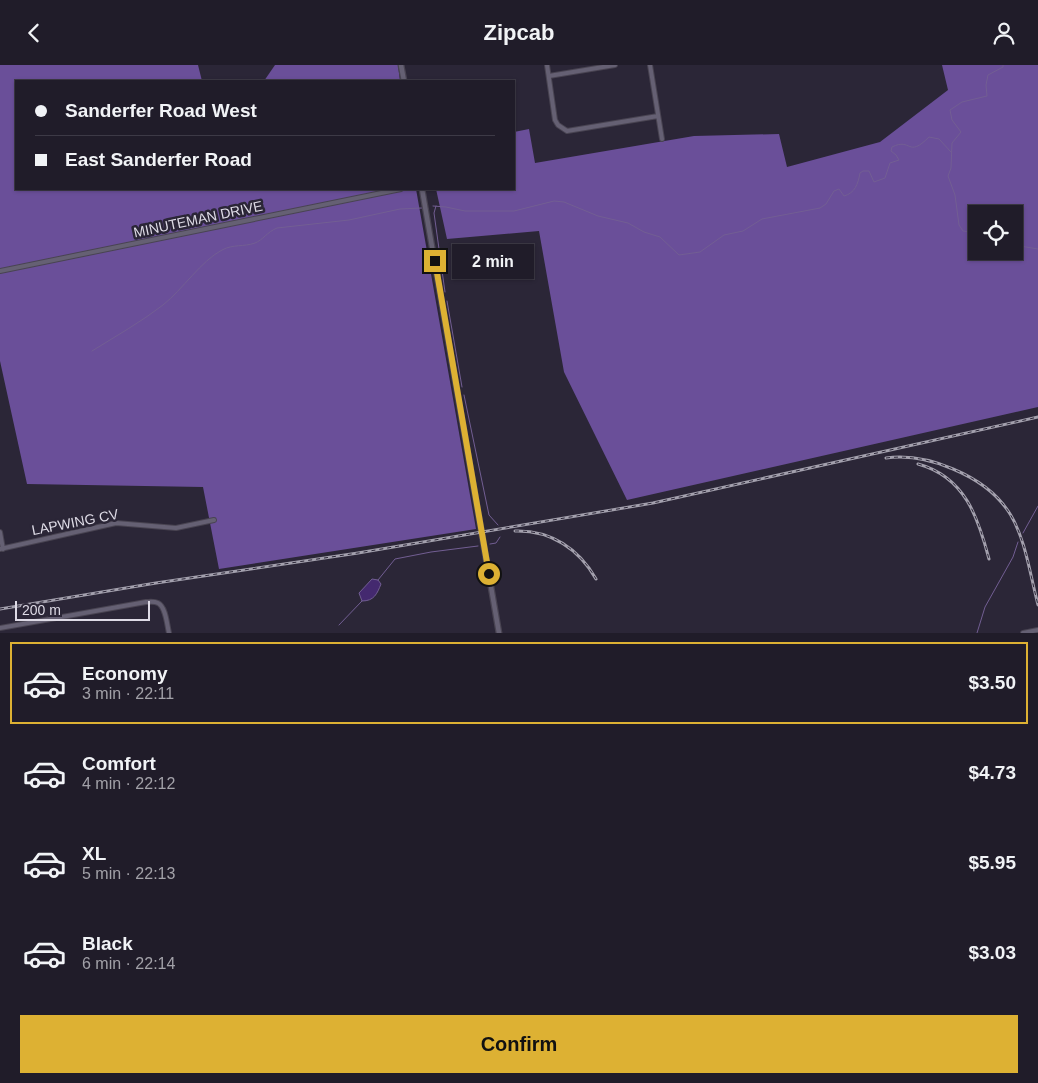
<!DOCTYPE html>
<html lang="en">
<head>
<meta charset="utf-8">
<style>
  :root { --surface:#201c29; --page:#2d2935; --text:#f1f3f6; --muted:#a2a1a8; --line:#3d3a46; --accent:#ddb133 }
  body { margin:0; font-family:Arial,sans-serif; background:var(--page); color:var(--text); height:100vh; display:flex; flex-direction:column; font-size:19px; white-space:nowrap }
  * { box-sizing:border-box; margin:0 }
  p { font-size:16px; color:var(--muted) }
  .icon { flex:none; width:28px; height:28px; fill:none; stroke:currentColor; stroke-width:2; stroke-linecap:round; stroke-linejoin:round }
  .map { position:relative; height:568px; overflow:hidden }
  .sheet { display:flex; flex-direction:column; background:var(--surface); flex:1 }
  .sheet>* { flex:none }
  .guide { position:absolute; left:15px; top:15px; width:500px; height:110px; border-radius:0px; box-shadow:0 1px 4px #0004,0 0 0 1px var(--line); display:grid; align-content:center; height:110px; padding:0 20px; background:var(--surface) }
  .buttons { position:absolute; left:968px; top:140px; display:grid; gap:10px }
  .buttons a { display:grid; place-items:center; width:55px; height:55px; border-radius:0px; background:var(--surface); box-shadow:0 1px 4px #0004,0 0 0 1px var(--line); font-size:25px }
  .scale { position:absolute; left:15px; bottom:12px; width:135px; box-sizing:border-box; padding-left:5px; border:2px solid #dedbe6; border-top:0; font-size:14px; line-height:18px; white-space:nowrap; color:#dedbe6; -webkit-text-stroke:4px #2b2637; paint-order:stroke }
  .end { position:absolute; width:22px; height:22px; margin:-11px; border:6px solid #ddb133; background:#111; box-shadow:0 0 0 2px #111 }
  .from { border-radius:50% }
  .bubble { position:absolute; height:35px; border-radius:0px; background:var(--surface); box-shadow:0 1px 4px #0004,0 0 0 1px var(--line); font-size:16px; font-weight:700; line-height:35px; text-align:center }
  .guide b { display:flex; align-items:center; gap:18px; height:48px; font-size:19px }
  .guide b+b { border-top:1px solid var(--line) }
  .guide i { width:12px; height:12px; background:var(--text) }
  ul { padding:9px 0 0; list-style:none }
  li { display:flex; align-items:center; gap:15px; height:82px; margin:0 10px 8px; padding:0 10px; border:2px solid transparent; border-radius:0px }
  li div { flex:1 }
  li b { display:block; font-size:19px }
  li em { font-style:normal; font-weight:700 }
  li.selected { border-color:var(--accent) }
  li>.icon { width:45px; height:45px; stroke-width:1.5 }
  .button { display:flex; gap:10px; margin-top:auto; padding:10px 20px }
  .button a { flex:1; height:58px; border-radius:0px; background:var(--accent); color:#111; font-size:20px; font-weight:700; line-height:58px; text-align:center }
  header { display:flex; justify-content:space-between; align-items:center; height:65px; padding:0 20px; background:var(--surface); font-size:22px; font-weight:700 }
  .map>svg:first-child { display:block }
  .forest { fill:#6a4f99; fill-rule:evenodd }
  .water { fill:#44296f; stroke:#725e93 }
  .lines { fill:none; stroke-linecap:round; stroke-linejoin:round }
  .stream { stroke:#725e93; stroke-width:1 }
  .minor-casing { stroke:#494452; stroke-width:6 }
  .tertiary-casing { stroke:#494452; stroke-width:7 }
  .minor { stroke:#656073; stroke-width:4 }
  .tertiary { stroke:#656073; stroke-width:4.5 }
  .rail-casing { stroke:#a3a0ad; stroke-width:3 }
  .rail { stroke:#2b2637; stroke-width:1; stroke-dasharray:4; stroke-linecap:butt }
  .route { stroke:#ddb133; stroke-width:6 }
  .labels { text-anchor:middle; stroke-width:5; stroke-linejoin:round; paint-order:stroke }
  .street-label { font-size:14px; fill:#dedbe6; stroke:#2b2637 }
</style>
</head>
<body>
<header><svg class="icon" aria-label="back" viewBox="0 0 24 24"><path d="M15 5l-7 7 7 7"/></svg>Zipcab<svg class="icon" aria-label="person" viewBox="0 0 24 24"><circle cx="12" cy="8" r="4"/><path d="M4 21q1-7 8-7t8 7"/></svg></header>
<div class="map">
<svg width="1038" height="568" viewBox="0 0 1038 568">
  <rect width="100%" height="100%" fill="#2b2637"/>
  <path class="forest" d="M0,0H198L202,16H16V124H416L476,464L219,504L203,422L27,419L0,296Z
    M275,0H398L400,16H264Z
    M942,0H1038V342L627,435L564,307L539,166L447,174L436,124H514V67L529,64L535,98L694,71L779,69L787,102L880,77L948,25ZM976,149H1014V186H976Z"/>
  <path class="water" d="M372,514L378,515L381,519C377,529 374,536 362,536L359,528Z"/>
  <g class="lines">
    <path class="stream" d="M433,141L446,142L465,146H514L554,136L564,137L598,151L628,158L644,167L660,172L679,190L700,187L724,170L743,166L762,154L820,143L826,139L834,126L839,124L844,131C855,128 858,119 860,108L863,106H869L874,117L885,113L890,98L899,95L896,90L891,86L892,82C912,72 907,94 929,72L939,74L951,87
      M436,141L434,148L445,227
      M976,168L963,166L959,160L955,130L948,111L951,103L952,78L961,67L952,55L950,45L962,37L987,31L986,20L988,10L1003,2V0
      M1014,180L1038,184
      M447,236L462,322
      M92,286C116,271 141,257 163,240C183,224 201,196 222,185C233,179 244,182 255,178C263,175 267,167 277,163L349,155L400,144L422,143
      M464,330L489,450L498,460
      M1023,468L1038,441
      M490,479L496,478L500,472
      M378,515L395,494L431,487L478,481
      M339,560L362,536
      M977,568L985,542L1013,492L1018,477"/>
    <g class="minor-casing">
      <path id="minor" d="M547,0L555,55L558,60L567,66L658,51
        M650,0L662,74
        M549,11L615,0
        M0,206L401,124
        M0,467L3,484
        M0,484L116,458L176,463L214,455
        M0,563L146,537C149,537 154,536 158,538C166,542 167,560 169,568
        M1023,568L1038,565"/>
    </g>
    <g class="tertiary-casing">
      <path id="tertiary" d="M401,0L404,16
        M422,124L499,568"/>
    </g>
    <use href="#minor" class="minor"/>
    <use href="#tertiary" class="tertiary"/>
    <g class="rail-casing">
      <path id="rail" d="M886,393C909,390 932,395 953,404C1022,433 1022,476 1038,540
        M918,399C965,412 978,452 989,494
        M515,466C551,465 579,484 596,514
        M0,544L156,518L358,488L653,438L1038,352"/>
    </g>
    <use href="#rail" class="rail"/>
  </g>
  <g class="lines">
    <path class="route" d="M435,196L489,509"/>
  </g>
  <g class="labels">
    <g class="street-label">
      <text transform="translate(198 154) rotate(-12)" y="5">MINUTEMAN DRIVE</text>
      <text transform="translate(75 457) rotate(-11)" y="5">LAPWING CV</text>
    </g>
  </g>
</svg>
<div class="buttons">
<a><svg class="icon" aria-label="locate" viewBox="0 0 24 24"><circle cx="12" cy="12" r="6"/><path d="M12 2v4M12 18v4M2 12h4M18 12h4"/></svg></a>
</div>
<div class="scale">200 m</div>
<i class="end from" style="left:489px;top:509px"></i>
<i class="end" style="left:435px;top:196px"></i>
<div class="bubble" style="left:452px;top:179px;width:82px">2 min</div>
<div class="guide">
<b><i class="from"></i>Sanderfer Road West</b>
<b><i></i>East Sanderfer Road</b>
</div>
</div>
<section class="sheet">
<ul>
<li class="selected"><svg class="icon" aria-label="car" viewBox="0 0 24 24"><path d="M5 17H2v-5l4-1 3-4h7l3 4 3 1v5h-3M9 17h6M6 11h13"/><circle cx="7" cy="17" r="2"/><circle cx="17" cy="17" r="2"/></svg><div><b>Economy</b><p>3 min · 22:11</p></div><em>$3.50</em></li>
<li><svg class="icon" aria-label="car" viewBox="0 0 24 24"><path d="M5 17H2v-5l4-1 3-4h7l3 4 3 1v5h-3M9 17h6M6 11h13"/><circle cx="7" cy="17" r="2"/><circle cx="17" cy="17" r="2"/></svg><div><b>Comfort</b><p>4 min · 22:12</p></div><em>$4.73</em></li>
<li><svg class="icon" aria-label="car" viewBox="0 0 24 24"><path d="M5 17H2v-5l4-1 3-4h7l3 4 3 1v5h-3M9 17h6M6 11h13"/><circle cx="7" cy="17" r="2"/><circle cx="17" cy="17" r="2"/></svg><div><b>XL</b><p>5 min · 22:13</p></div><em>$5.95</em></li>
<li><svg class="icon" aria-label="car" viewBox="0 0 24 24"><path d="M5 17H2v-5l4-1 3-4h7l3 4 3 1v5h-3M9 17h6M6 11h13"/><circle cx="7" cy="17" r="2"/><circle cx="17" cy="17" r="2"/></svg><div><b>Black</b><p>6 min · 22:14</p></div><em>$3.03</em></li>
</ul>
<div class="button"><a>Confirm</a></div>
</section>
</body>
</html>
